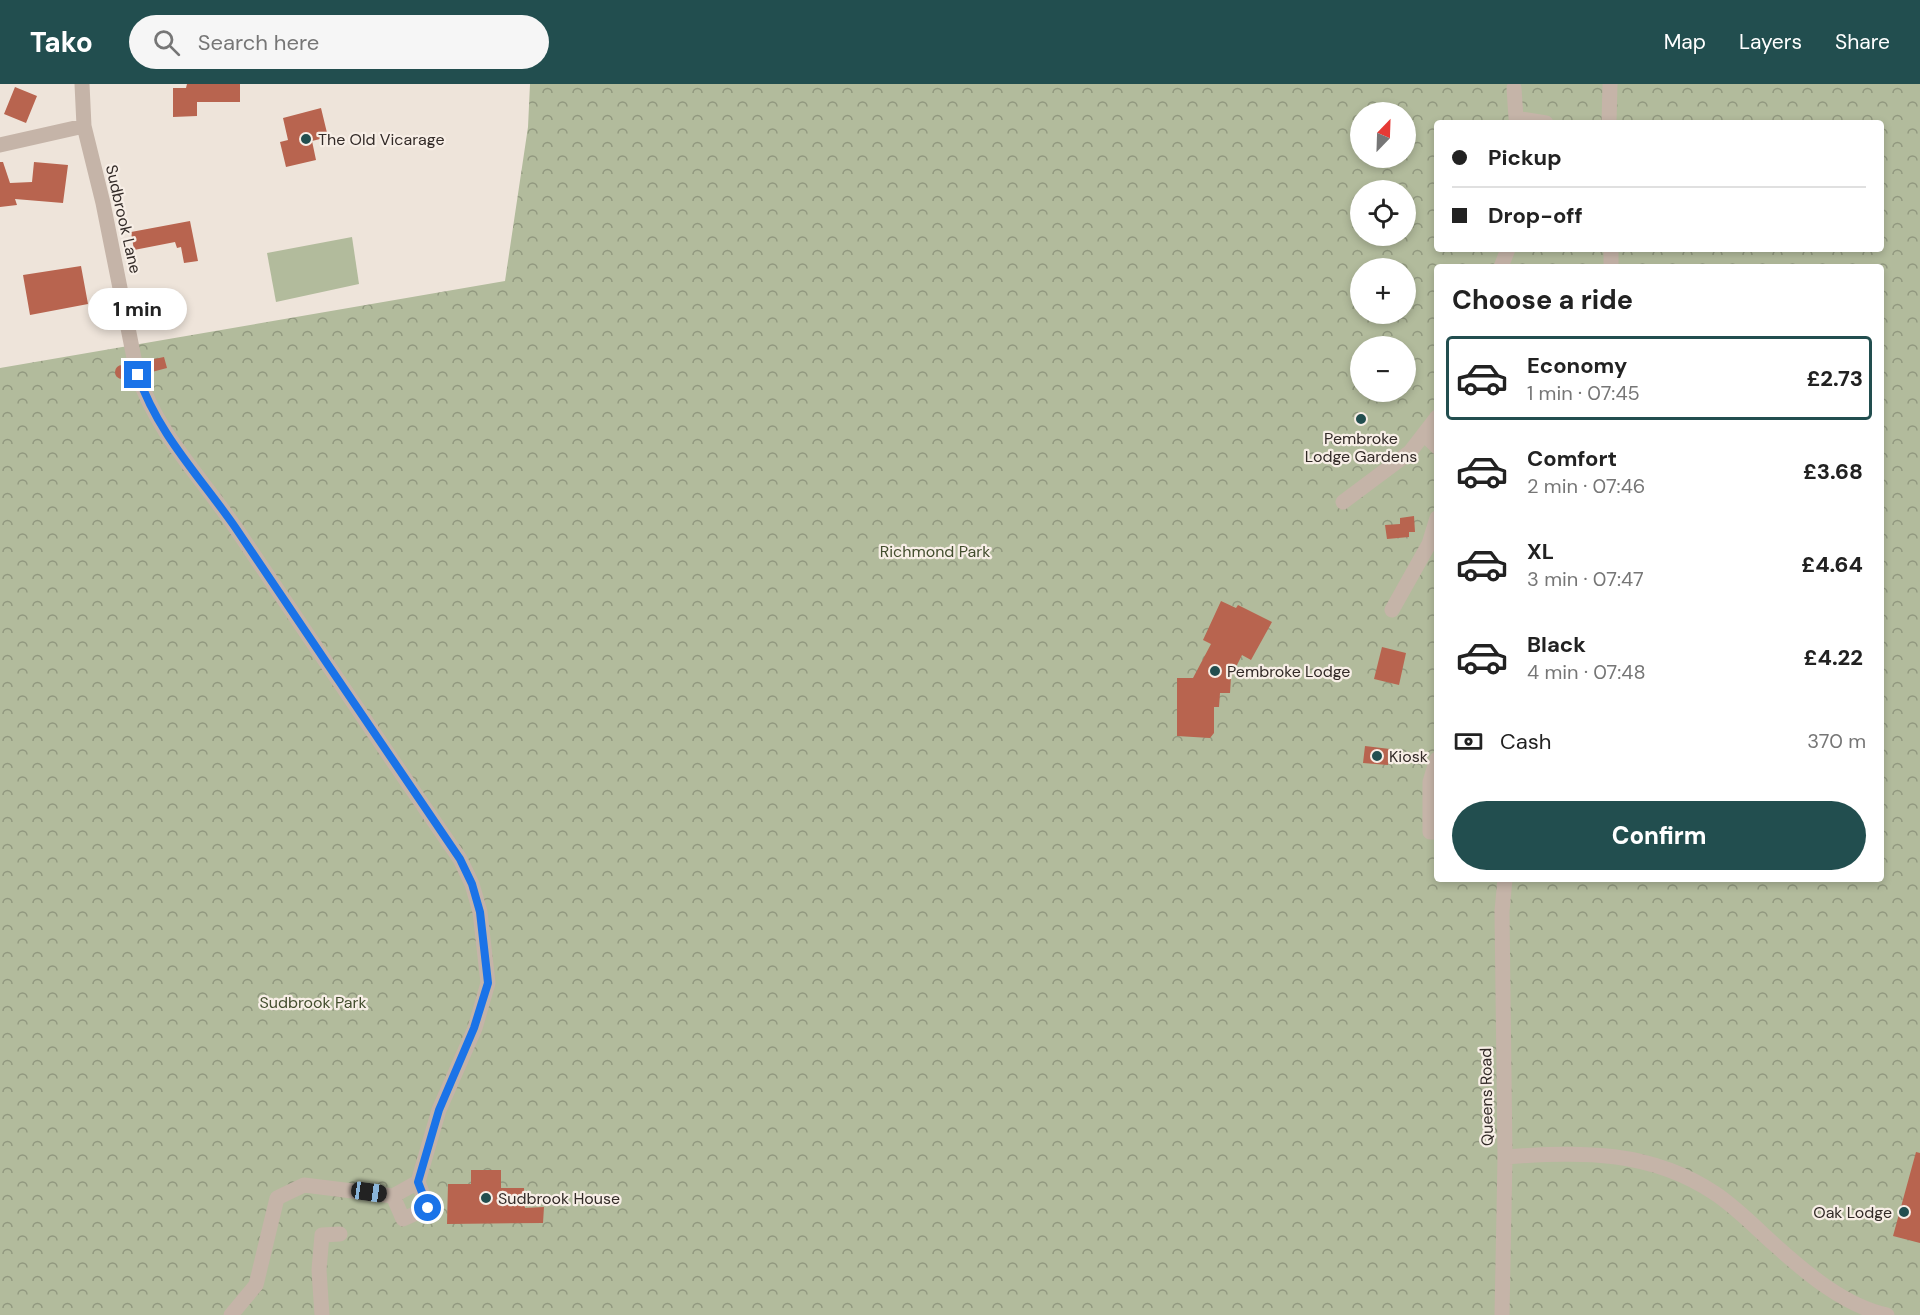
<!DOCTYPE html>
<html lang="en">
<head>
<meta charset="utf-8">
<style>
  :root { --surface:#fff; --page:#f6f6f6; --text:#222; --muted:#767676; --line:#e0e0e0; --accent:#224e4f }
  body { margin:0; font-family:"DM Sans",sans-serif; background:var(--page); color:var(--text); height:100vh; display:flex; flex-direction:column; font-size:22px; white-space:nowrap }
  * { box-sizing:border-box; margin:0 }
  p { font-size:20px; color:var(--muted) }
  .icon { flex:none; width:33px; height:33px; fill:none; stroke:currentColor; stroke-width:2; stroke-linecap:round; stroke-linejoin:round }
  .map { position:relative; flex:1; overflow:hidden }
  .side { position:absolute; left:1434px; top:180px; width:450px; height:618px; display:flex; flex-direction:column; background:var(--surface); border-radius:6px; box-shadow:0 3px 9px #0003 }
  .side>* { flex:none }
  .guide { position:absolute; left:1434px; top:36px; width:450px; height:132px; border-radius:6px; box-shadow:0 3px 9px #0003; display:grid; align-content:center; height:132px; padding:0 18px; background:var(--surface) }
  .needle { width:39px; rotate:23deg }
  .tools { position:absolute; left:1350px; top:18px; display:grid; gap:12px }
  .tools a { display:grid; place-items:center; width:66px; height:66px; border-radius:50%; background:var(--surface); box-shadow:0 3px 9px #0003; font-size:30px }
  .end { position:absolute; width:27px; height:27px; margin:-14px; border:8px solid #1a73e8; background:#fff; box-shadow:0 0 0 3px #fff }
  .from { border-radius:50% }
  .bubble { position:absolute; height:42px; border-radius:21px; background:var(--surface); box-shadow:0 3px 9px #0003; font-size:20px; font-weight:800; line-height:42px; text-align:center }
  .car { position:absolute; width:18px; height:36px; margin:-18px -9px; border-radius:8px; box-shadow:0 0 4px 2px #0007; background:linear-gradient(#222 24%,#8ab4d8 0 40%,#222 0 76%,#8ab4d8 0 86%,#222 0) }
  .guide b { display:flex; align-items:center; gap:21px; height:57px; font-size:22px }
  .guide b+b { border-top:2px solid var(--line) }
  .guide i { width:15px; height:15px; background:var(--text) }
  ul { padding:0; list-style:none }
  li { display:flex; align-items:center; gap:18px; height:84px; margin:0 12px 9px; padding:0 6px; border:3px solid transparent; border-radius:6px }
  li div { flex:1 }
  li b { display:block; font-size:22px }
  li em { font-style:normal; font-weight:800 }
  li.current { border-color:var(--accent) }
  li>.icon { width:54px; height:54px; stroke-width:1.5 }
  h2 { padding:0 18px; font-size:27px; line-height:72px }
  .pay { display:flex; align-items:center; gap:15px; height:66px; padding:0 18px; font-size:22px }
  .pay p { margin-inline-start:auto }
  .button { display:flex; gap:12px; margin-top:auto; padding:12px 18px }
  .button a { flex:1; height:69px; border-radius:36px; background:var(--accent); color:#fff; font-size:24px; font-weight:800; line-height:69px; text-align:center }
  header { display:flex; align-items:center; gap:36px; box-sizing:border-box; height:84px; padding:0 30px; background:var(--accent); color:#fff }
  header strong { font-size:28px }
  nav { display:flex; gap:33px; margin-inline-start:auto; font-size:21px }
  .search { width:420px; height:54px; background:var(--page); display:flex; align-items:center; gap:15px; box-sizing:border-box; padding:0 21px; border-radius:33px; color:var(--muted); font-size:22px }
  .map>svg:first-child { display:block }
  .park { fill:url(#park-crowns); fill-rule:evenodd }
  .pitch { fill:#b2bb9c }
  .building { fill:#b8644f }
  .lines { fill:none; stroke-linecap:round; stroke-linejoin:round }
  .minor { stroke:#c5b4a8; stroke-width:15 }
  .route { stroke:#1a73e8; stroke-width:8 }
  .poi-dot { fill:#224e4f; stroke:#f7eee6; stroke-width:2 }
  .labels { text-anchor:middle; stroke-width:4.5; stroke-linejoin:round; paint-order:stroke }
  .poi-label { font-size:16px; fill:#322a27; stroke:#f7eee6; text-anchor:start }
  .street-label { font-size:16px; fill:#322a27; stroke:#f7eee6 }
  .park-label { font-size:16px; fill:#434e2e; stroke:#f7eee6 }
</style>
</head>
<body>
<header>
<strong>Tako</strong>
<div class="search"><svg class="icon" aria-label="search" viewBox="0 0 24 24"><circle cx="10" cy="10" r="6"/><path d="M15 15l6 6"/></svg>Search here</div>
<nav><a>Map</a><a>Layers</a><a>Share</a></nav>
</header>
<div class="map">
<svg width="1920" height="1231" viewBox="0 0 1920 1231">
  <defs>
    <pattern id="park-crowns" width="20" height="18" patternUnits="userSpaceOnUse" patternTransform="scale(1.5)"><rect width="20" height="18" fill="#b2bb9c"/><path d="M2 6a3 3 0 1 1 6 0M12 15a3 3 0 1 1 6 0" fill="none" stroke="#91987f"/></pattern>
  </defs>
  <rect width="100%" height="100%" fill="#eee4da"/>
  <path class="park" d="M530,0H1920V1231H0V284L505,197L528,43ZM1360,28H1406V74H1360ZM1437,39H1881V165H1437ZM1360,106H1406V152H1360ZM1437,183H1881V795H1437ZM1360,184H1406V230H1360ZM1360,262H1406V308H1360Z"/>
  <path class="pitch" d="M352,153L359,200L276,218L267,169Z"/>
  <path class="building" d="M187,0H240V18H197V32L173,33V4H186Z
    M15,3L37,12L26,39L4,30Z
    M321,24L328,53L312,57L316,76L286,83L280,58L288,56L283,34Z
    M0,78H3L10,99L32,98L34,78L68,81L63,119L15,115L17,121L0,123Z
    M190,137L198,177L184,179L181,163L177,164L175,158L134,166L131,148Z
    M81,182L88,220L30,231L23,191Z
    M164,273L167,284L148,289L144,283L145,277Z
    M115 288a7 7 0 1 1 14 0a7 7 0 1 1-14 0Z
    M1414,432L1415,448H1409V453L1387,455L1385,441L1400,440V434Z
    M1221,517L1236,524L1238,521L1272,538L1251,576L1242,571L1231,593L1230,609H1220L1219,623H1214V649L1210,654L1177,652V594H1193L1211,560L1203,556Z
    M1382,563L1406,569L1399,601L1374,595Z
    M1365,662L1390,665L1388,681L1363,679Z
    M1916,1068L1920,1069V1159L1893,1152Z
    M471,1086H501V1104H524L525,1124L544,1123L543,1139L447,1140L448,1100H471Z"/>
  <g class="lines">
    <path class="minor" d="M82,0L84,42L103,119L135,279
      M1514,4L1516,34L1546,39
      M1609,39L1610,0
      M0,61L84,42
      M1611,165V183
      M1501,183L1508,165
      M138,291C157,349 201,393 235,443C310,554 384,665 460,775L472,800L480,828L488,899L475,944L439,1026L418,1098L428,1124L403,1135L393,1112
      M1424,350L1437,363
      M1343,418L1410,368L1437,333
      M1392,526L1429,460L1437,434
      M1437,675L1430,698V748H1437
      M1505,1073C1580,1067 1651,1066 1716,1110C1738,1125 1756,1144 1775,1161C1806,1189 1845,1222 1887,1231
      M231,1231L256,1201L277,1114L304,1101L393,1112L418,1098
      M322,1231L319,1186L322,1151L340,1150
      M1502,1231L1505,1073L1502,827L1505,795"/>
  </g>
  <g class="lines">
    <path class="route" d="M138,291C157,349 201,394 235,443C310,554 384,664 460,775L472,800L480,828L488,899L474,944L439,1026L418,1098L428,1124"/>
  </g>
  <g class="poi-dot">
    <circle cx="306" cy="55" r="6"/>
    <circle cx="1361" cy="335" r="6"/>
    <circle cx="1215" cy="587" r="6"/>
    <circle cx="1377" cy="672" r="6"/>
    <circle cx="486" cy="1114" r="6"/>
    <circle cx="1904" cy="1128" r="6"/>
  </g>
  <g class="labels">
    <g class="poi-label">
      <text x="318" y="61">The Old Vicarage</text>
      <text x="1361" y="360" text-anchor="middle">Pembroke<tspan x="1361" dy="18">Lodge Gardens</tspan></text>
      <text x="1227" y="593">Pembroke Lodge</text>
      <text x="1389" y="678">Kiosk</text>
      <text x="498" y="1120">Sudbrook House</text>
      <text x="1892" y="1134" text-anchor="end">Oak Lodge</text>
    </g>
    <g class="street-label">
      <text transform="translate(124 135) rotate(77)" y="6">Sudbrook Lane</text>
      <text transform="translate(1486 1013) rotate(-91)" y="6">Queens Road</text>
    </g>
    <g class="park-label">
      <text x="935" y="473">Richmond Park</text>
      <text x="313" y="924">Sudbrook Park</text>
    </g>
  </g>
</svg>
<div class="tools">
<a><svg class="needle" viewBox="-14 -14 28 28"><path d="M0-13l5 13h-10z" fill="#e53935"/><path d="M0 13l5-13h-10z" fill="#767676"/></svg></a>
<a><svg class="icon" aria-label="locate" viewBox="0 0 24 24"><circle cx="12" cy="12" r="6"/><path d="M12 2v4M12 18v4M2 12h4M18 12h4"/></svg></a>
<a>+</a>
<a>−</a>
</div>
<i class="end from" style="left:428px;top:1124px"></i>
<i class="end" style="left:138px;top:291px"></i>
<div class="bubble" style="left:88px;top:204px;width:99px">1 min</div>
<i class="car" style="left:369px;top:1108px;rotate:98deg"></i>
<div class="guide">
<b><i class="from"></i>Pickup</b>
<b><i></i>Drop-off</b>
</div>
<section class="side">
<h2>Choose a ride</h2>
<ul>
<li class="current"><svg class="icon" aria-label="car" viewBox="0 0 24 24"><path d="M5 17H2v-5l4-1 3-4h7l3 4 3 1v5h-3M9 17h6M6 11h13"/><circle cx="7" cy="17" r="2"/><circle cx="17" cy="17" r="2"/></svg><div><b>Economy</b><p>1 min · 07:45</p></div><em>£2.73</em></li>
<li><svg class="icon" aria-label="car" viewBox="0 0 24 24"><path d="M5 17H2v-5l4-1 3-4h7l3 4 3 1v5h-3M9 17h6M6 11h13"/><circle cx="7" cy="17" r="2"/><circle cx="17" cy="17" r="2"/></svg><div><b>Comfort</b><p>2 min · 07:46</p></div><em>£3.68</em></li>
<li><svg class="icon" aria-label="car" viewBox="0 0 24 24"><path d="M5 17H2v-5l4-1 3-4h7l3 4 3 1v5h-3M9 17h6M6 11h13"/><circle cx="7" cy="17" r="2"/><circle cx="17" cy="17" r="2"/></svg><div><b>XL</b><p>3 min · 07:47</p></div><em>£4.64</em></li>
<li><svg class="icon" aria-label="car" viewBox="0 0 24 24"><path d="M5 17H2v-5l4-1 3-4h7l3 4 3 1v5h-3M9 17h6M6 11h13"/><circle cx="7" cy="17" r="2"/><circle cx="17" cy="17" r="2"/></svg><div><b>Black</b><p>4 min · 07:48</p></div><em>£4.22</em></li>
</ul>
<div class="pay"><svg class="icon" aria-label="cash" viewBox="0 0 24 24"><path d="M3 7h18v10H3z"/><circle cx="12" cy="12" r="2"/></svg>Cash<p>370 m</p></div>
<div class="button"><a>Confirm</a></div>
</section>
</div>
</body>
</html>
